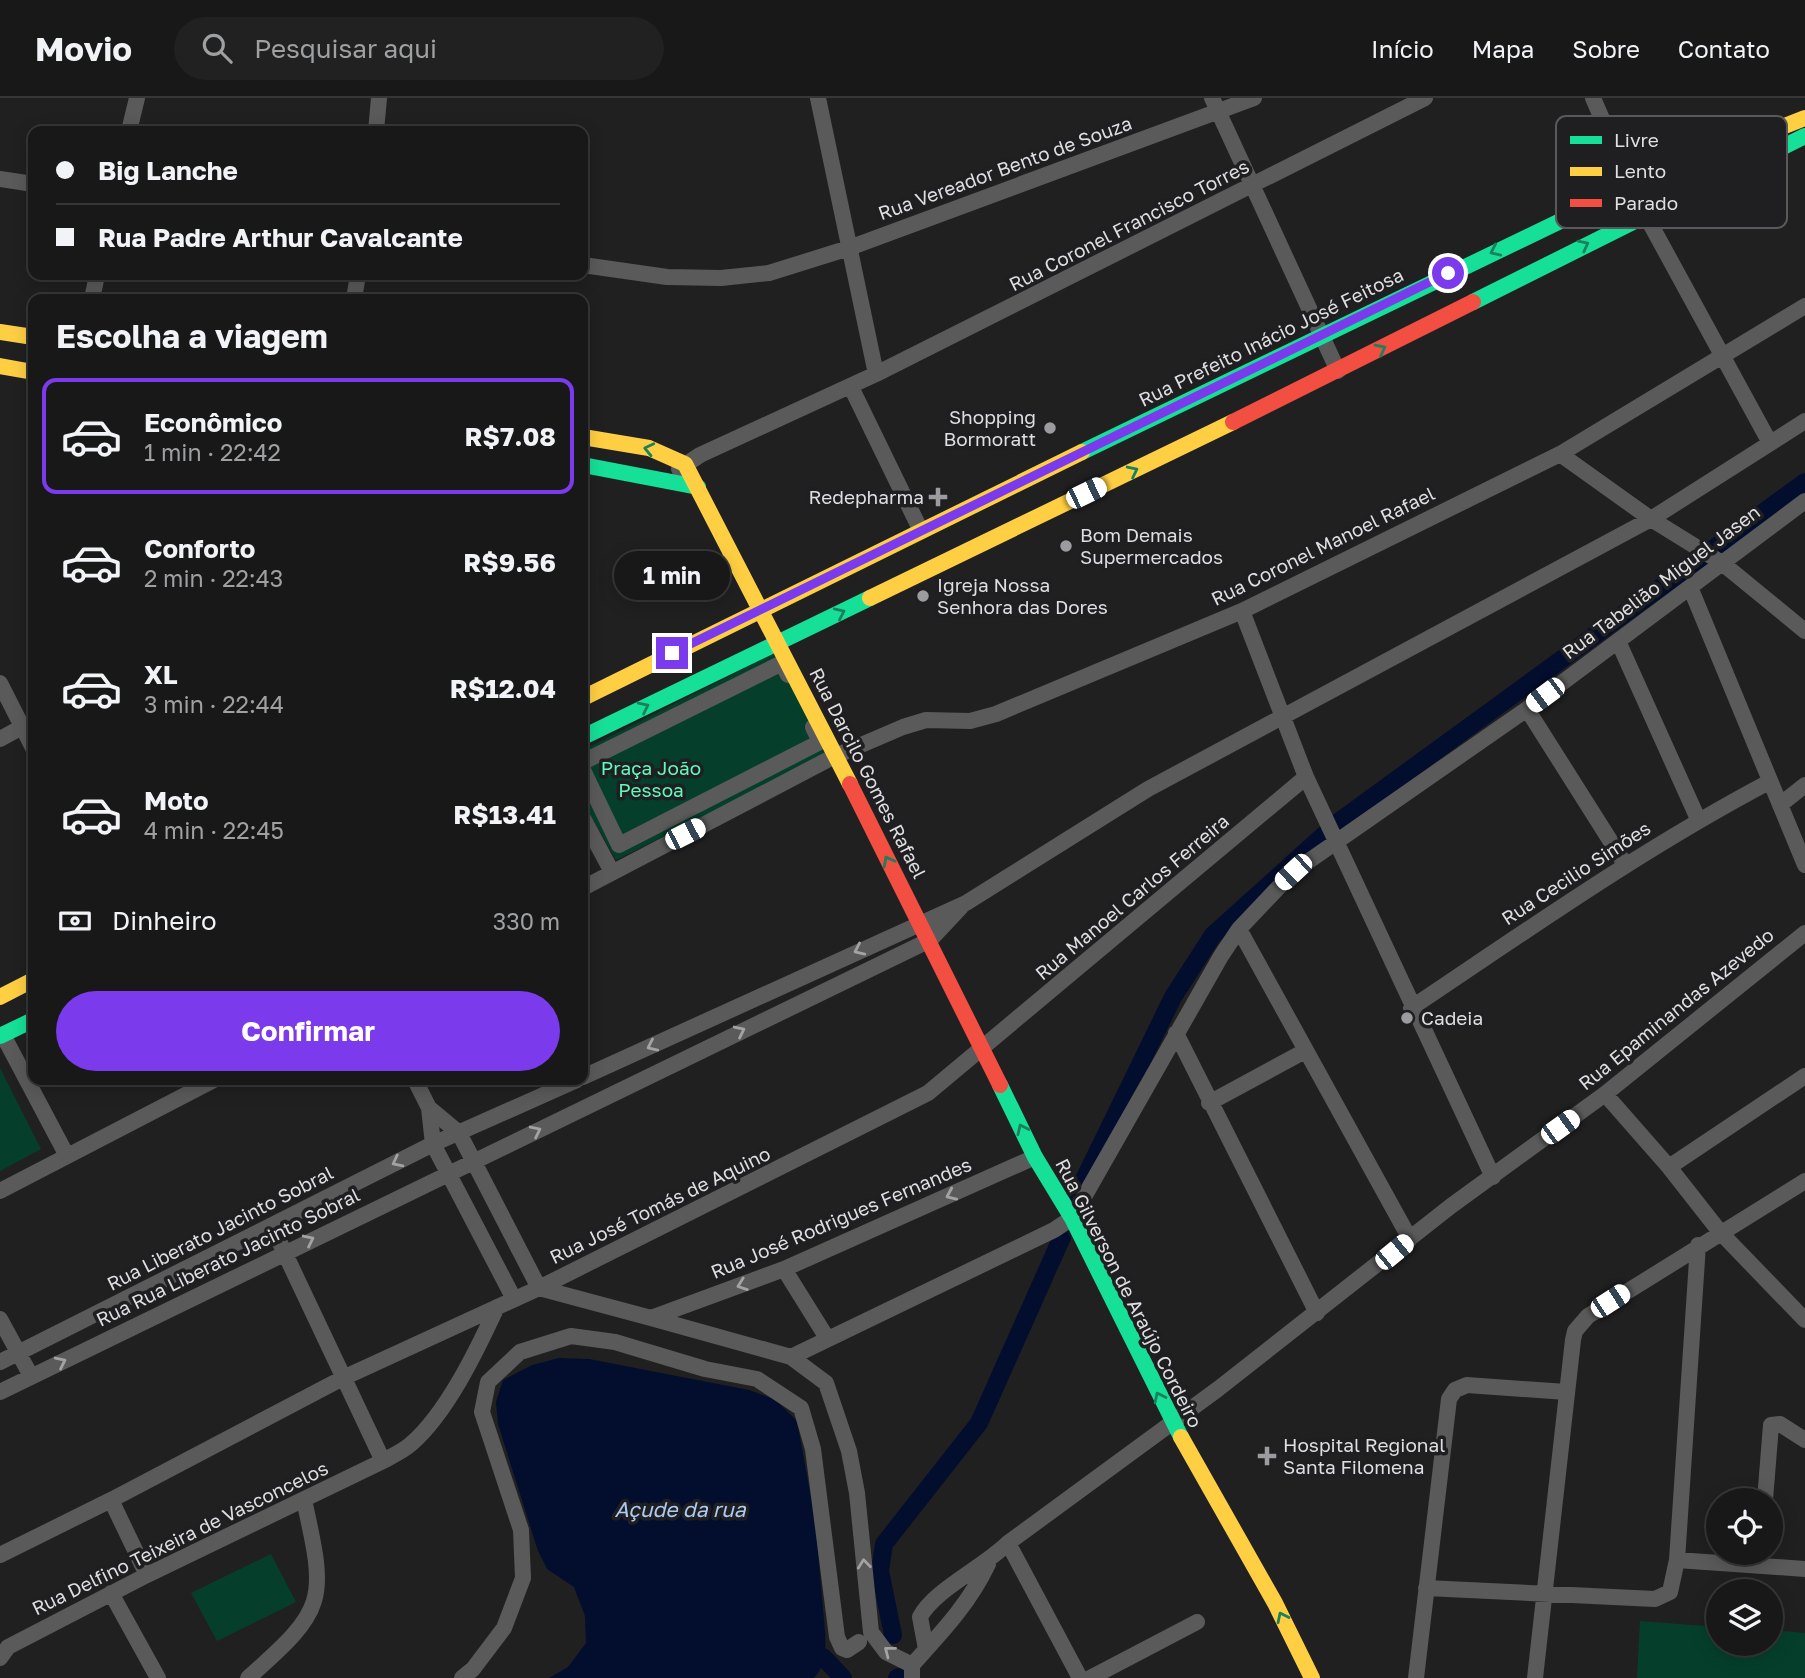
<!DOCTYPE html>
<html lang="pt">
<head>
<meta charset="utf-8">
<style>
  :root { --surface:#181819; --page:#212122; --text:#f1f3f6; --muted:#9fa0a2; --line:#363738; --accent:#7c3aed }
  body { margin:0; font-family:"Golos Text",sans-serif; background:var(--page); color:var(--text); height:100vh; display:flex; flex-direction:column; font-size:26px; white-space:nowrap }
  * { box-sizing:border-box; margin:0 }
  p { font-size:23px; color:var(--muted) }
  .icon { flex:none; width:38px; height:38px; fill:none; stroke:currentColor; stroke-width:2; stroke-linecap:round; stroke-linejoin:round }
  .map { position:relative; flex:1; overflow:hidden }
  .sheet { position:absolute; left:28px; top:196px; width:560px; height:791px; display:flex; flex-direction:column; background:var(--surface); border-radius:14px; box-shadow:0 4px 18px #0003,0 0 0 2px var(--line) }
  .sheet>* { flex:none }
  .banner { position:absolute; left:28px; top:28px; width:560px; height:154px; border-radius:14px; box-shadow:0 4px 18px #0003,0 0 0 2px var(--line); display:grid; align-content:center; height:154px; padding:0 28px; background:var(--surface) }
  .fabs { position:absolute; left:1706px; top:1390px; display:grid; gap:14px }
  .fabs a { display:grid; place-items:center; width:77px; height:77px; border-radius:50%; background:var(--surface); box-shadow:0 4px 18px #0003,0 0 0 2px var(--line); font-size:35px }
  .end { position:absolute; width:32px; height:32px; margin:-16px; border:9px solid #7c3aed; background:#fff; box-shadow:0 0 0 4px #fff }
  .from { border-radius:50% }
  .bubble { position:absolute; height:49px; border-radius:24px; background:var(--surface); box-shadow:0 4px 18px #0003,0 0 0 2px var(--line); font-size:23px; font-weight:700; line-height:49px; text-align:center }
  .car { position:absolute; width:21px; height:42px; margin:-21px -10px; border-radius:9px; box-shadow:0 0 5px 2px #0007; background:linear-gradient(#fff 24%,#345 0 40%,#fff 0 76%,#345 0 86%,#fff 0) }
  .banner b { display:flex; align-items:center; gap:24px; height:66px; font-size:26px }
  .banner b+b { border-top:2px solid var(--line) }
  .banner i { width:18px; height:18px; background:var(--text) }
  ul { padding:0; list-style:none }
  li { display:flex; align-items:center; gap:21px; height:116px; margin:0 14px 10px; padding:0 14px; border:4px solid transparent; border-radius:14px }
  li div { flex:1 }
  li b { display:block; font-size:26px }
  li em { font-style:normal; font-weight:700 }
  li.selected { border-color:var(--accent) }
  li>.icon { width:63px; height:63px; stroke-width:1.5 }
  h2 { padding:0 28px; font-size:32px; line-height:84px }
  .pay { display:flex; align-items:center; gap:18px; height:77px; padding:0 28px; font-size:26px }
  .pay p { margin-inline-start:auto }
  .cta { display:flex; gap:14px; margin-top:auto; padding:14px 28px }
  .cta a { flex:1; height:80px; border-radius:42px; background:var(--accent); color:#fff; font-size:28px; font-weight:700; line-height:80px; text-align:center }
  header { display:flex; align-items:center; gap:42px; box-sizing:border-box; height:98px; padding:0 35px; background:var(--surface); border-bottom:2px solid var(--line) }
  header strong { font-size:33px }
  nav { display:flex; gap:38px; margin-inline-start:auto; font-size:24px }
  .search { width:490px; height:63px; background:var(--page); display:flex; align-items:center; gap:18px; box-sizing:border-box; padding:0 24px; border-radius:38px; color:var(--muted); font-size:26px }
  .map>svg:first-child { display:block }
  .green { fill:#053f2c }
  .water { fill:#030e2e }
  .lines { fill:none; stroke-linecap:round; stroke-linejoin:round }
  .canal { stroke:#030e2e; stroke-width:18 }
  .street { stroke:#5a5a5a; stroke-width:16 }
  .fast { stroke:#16e098; stroke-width:16 }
  .slow { stroke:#ffcf43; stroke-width:16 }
  .jam { stroke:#f24e42; stroke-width:16 }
  .oneway { stroke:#1a805d }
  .oneway2 { stroke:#a3a3a4 }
  .route { stroke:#7c3aed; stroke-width:9 }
  .poi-dot { fill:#9c9c9e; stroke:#1f1f22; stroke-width:2.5 }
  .labels { text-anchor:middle; stroke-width:7; stroke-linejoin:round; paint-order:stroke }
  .street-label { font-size:19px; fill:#dfdfe1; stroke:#1f1f22 }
  .poi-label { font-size:19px; fill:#dfdfe1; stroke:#1f1f22; text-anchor:start }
  .park-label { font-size:19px; fill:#5ffabc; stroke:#1f1f22 }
  .water-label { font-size:21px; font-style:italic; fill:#adcaf1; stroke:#1f1f22 }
  .key { fill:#1f1f22; stroke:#59595b; stroke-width:2 }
  .key-label { font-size:19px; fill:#dfdfe1 }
</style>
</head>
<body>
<header>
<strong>Movio</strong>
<div class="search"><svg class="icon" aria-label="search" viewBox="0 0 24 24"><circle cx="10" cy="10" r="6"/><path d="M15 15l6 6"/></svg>Pesquisar aqui</div>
<nav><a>Início</a><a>Mapa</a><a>Sobre</a><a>Contato</a></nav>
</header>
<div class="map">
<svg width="1805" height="1580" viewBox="0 0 1805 1580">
  <rect width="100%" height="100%" fill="#202021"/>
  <path class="green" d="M777,554L826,657L616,762L583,704V652Z
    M0,970L41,1051L0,1073Z
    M271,1456L296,1504L217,1543L191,1495Z
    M1640,1523L1718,1529V1545H1771V1532L1805,1535V1580H1637Z"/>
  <path class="water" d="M559,1260L589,1261L749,1292L776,1302L797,1323L815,1421L825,1533C826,1549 826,1567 814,1580H549L568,1569L586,1545L585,1518L574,1489L547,1471L538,1453L498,1326L496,1304L503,1282L532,1267Z"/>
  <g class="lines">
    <path class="canal" d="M1337,725L1805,384
      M1076,1098L1173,899L1213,837L1325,736
      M893,1537L880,1473L884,1446L979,1325L1062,1139
      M823,1559L843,1580
      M897,1580L899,1579"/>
    <path class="street" d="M818,0L876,276
      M1212,0L1338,273
      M1593,0L1631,88
      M129,33L137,0
      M376,33L379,0
      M0,81L33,86
      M1645,116L1770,345
      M583,167L667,179L721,180L769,175L849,150L1254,0
      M92,201L97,177
      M354,201L358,177
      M851,289L921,433
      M1560,356L1651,421L1722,465L1805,533
      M679,371L700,357L876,276L1425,0
      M1690,489L1805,767
      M1242,513L1306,679L1493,1079
      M1618,543L1698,721
      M0,585L33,650
      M1527,611L1625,766
      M0,641L22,629
      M583,664L782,565L788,577
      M583,672L619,747L820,644L813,629
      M1780,707L1805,687
      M583,720L612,774
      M583,790L833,659L903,629L926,622L970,623L996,616L1242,513L1560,356L1805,208
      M1239,831L1410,1141
      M1411,910C1529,831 1644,750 1769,684
      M1176,935L1317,1215
      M3,937L66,1056
      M583,979L966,805L1148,691L1651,421L1805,323
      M415,982L429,1010L433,1046L514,1201
      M1605,996L1669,1069L1720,1134L1805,1222
      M1209,1005L1305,953
      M429,1010L459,1035L539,1190
      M1669,1069L1805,978
      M0,1093L214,982
      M272,1128L383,1363
      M784,1171L827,1240
      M539,1190L651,1220L784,1171L1035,1059
      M651,1220L791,1259L826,1285L849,1353L857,1395L871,1534L886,1554L912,1567
      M0,1221L31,1278
      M791,1259L1054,1132L1072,1120L1221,858L1239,831L1293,774L1527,611L1805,403
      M0,1264L433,1046L577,982
      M0,1294L930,842L961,809
      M111,1402L147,1477
      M1765,1402L1771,1327L1780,1326L1805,1342
      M1008,1445L1080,1580
      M0,1457L111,1402L343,1280L539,1190L928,995L1306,679
      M1677,1462L1805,1471
      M1426,1490L1655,1501L1670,1494L1677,1462L1698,1147
      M111,1495L158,1580
      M926,1551L920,1519C934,1492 984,1469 1008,1445L1218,1291L1451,1108L1605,996L1805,835
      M0,1560L8,1549L147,1477L383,1363C392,1358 403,1353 411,1346C447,1315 477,1252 497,1209
      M248,1580C326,1511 327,1504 304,1402
      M462,1580L473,1571L504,1530L523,1480L521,1432L482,1314L488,1284L520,1254L571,1238L615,1244L705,1271L757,1281L801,1310L813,1351L837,1539L842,1550L847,1552L859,1544
      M912,1580V1567C941,1535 969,1506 988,1466
      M1090,1580L1197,1524
      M1416,1580L1449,1301L1455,1292L1467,1287L1566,1294
      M1535,1580L1573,1242L1575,1233L1588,1218L1805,1083"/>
    <path class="fast" d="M1473,204L1805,38
      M1082,354L1639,85
      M583,367L698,389
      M583,639L870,500
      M0,938L33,922
      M1000,987L1035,1059L1072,1120L1181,1339"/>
    <path class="slow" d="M1639,85L1805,20
      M0,234L33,239
      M0,268L33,274
      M583,339L649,350L685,366L850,686
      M870,500L1233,324
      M583,600L1082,354
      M0,899L33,882
      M1181,1339L1275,1505L1312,1580"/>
    <path class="jam" d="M1233,324L1473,204
      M850,686L1000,987"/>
  </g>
  <defs><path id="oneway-chevron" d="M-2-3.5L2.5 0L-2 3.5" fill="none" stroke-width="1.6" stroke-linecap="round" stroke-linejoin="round" transform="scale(1.75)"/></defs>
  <g class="oneway">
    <use href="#oneway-chevron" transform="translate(1584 147) rotate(-27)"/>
    <use href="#oneway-chevron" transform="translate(1495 153) rotate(155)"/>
    <use href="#oneway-chevron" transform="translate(1381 251) rotate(-27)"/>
    <use href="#oneway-chevron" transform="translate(649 351) rotate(-167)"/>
    <use href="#oneway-chevron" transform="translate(1133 373) rotate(-26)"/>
    <use href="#oneway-chevron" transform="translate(840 515) rotate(-25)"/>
    <use href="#oneway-chevron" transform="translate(644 609) rotate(-26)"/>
    <use href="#oneway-chevron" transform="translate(888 763) rotate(-118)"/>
    <use href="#oneway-chevron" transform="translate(1022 1031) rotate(-115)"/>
    <use href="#oneway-chevron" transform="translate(1159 1299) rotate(-116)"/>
    <use href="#oneway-chevron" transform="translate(1282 1519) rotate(-116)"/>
  </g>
  <g class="oneway2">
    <use href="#oneway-chevron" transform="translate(859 852) rotate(155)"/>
    <use href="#oneway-chevron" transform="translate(740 933) rotate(-26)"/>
    <use href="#oneway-chevron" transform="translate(652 948) rotate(155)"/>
    <use href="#oneway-chevron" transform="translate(536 1033) rotate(-26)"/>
    <use href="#oneway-chevron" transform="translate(397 1064) rotate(153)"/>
    <use href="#oneway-chevron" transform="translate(951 1097) rotate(156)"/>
    <use href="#oneway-chevron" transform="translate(309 1142) rotate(-26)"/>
    <use href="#oneway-chevron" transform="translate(742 1187) rotate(160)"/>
    <use href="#oneway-chevron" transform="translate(61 1264) rotate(-26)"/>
    <use href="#oneway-chevron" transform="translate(864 1466) rotate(-96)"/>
    <use href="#oneway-chevron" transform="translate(889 1553) rotate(-142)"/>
  </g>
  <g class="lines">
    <path class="route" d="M672,555L1448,175"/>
  </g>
  <g class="poi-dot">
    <circle cx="1050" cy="330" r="7"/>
    <path d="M934.5 388.5h7v7h7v7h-7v7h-7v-7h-7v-7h7z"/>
    <circle cx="1066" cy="448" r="7"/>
    <circle cx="923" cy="498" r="7"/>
    <circle cx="1407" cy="920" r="7"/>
    <path d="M1263.5 1347.5h7v7h7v7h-7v7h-7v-7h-7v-7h7z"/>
  </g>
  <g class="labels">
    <g class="street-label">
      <text transform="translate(1005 70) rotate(-20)" y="7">Rua Vereador Bento de Souza</text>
      <text transform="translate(1129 127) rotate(-27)" y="7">Rua Coronel Francisco Torres</text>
      <text transform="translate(1271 239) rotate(-26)" y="7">Rua Prefeito Inácio José Feitosa</text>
      <text transform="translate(1323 448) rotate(-26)" y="7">Rua Coronel Manoel Rafael</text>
      <text transform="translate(1661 484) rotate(-37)" y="7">Rua Tabelião Miguel Jasen</text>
      <text transform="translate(868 675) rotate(63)" y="7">Rua Darcilo Gomes Rafael</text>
      <text transform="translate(1576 775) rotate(-33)" y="7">Rua Cecilio Simões</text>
      <text transform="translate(1132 799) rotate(-40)" y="7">Rua Manoel Carlos Ferreira</text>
      <text transform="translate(1676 911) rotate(-39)" y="7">Rua Epaminandas Azevedo</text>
      <text transform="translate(660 1107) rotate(-26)" y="7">Rua José Tomás de Aquino</text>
      <text transform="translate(841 1120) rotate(-23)" y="7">Rua José Rodrigues Fernandes</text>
      <text transform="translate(220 1130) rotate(-27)" y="7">Rua Liberato Jacinto Sobral</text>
      <text transform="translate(228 1159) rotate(-26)" y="7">Rua Rua Liberato Jacinto Sobral</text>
      <text transform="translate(1129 1195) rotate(63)" y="7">Rua Gilverson de Araújo Cordeiro</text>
      <text transform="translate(180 1440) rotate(-26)" y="7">Rua Delfino Teixeira de Vasconcelos</text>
    </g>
    <g class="poi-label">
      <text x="1036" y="326" text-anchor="end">Shopping<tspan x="1036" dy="22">Bormoratt</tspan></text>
      <text x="924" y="406" text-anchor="end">Redepharma</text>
      <text x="1080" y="444">Bom Demais<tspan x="1080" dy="22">Supermercados</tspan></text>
      <text x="937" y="494">Igreja Nossa<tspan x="937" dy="22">Senhora das Dores</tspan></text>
      <text x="1421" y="927">Cadeia</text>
      <text x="1283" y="1354">Hospital Regional<tspan x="1283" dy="22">Santa Filomena</tspan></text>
    </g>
    <g class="park-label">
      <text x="651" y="677">Praça João<tspan x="651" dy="22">Pessoa</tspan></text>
    </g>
    <g class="water-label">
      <text x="680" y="1419">Açude da rua</text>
    </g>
  </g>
  <rect x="1556" y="18" width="231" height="112" rx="10" class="key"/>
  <rect x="1570" y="38" width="32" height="8" fill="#16e098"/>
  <rect x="1570" y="69" width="32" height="9" fill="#ffcf43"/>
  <rect x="1570" y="101" width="32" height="8" fill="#f24e42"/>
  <g class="key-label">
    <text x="1614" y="49">Livre</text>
    <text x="1614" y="80">Lento</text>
    <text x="1614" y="112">Parado</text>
  </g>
</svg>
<div class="fabs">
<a><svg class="icon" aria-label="locate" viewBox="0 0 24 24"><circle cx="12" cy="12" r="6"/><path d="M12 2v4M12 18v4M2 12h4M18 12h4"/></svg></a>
<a><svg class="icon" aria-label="layers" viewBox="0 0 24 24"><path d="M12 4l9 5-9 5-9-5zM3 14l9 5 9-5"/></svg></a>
</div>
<i class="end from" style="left:1448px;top:175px"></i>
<i class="end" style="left:672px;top:555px"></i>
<div class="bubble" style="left:614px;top:453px;width:116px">1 min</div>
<i class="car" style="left:1086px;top:395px;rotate:64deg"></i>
<i class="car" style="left:1545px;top:597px;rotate:233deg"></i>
<i class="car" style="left:685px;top:736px;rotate:63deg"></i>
<i class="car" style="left:1293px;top:774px;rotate:227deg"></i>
<i class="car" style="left:1560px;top:1029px;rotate:54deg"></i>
<i class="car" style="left:1394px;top:1154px;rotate:51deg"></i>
<i class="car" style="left:1610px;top:1203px;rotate:57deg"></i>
<div class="banner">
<b><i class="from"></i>Big Lanche</b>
<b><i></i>Rua Padre Arthur Cavalcante</b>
</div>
<section class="sheet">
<h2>Escolha a viagem</h2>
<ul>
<li class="selected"><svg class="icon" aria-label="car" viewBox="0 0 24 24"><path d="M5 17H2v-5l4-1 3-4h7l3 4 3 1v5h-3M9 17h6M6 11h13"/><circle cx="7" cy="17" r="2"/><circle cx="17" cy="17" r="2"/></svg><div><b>Econômico</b><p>1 min · 22:42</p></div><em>R$7.08</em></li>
<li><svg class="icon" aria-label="car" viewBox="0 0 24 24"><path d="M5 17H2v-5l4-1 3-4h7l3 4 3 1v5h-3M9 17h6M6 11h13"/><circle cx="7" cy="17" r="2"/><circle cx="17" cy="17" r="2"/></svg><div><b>Conforto</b><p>2 min · 22:43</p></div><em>R$9.56</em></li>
<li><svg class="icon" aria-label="car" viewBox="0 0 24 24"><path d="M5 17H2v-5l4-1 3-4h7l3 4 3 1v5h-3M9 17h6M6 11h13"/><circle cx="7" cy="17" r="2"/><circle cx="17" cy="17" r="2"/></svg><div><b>XL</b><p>3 min · 22:44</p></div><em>R$12.04</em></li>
<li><svg class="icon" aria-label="car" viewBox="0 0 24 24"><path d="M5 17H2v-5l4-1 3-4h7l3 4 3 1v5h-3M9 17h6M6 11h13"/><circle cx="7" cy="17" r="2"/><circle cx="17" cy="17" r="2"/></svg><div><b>Moto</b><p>4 min · 22:45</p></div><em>R$13.41</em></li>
</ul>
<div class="pay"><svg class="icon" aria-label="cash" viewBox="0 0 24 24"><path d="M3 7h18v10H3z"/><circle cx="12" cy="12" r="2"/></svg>Dinheiro<p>330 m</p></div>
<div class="cta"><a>Confirmar</a></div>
</section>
</div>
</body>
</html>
